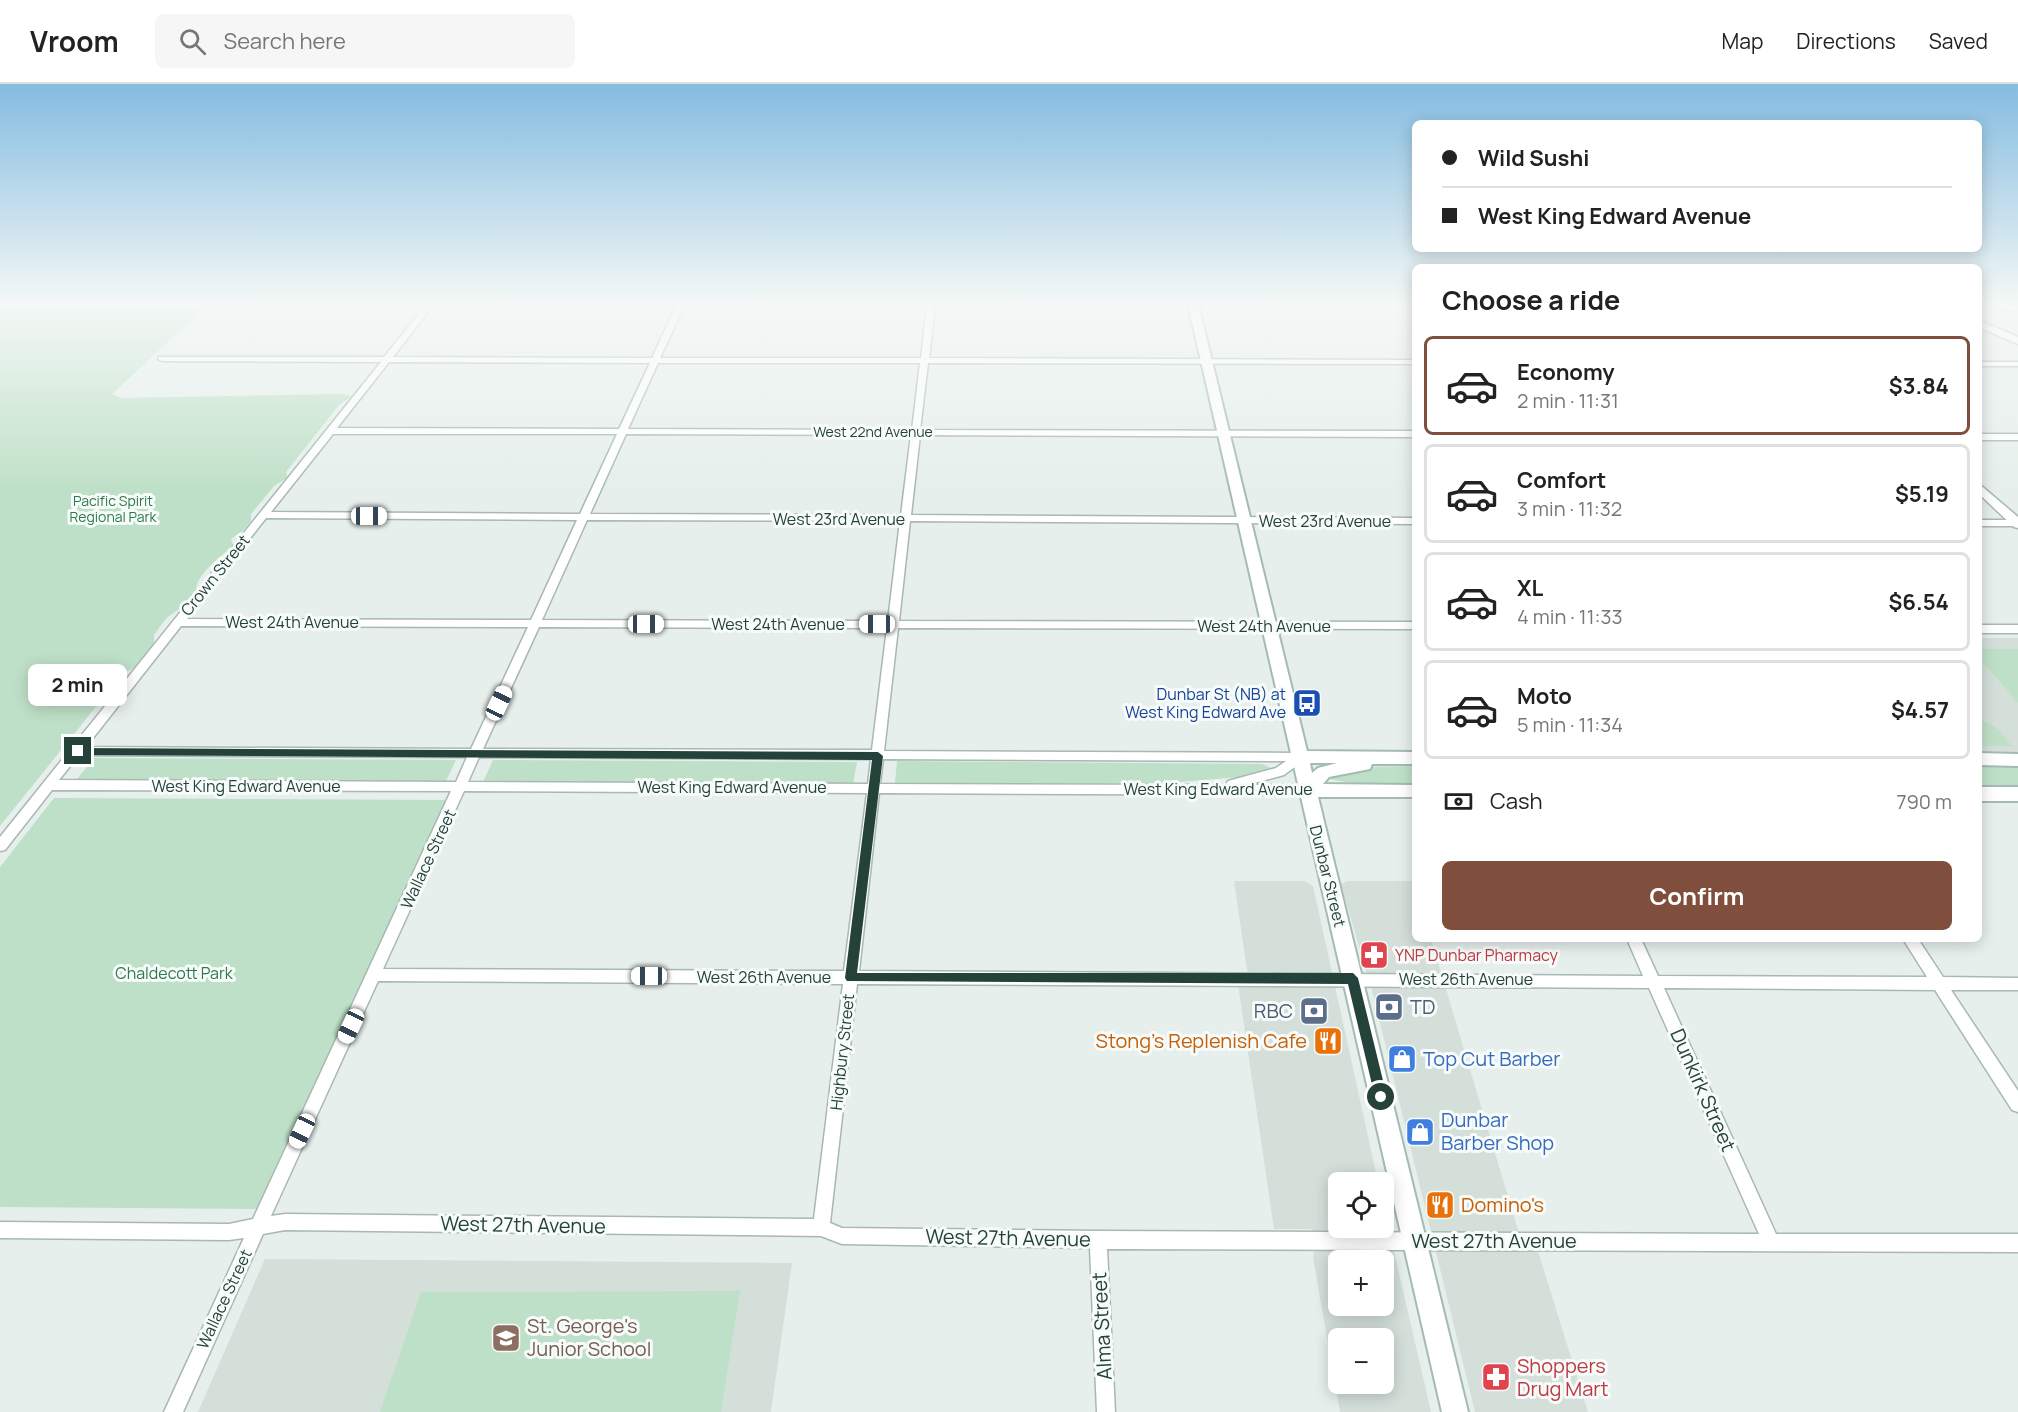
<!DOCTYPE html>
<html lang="en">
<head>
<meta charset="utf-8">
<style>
  :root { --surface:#fff; --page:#f6f6f6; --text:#222; --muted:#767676; --line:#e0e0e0; --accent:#804e3d }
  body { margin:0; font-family:Manrope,sans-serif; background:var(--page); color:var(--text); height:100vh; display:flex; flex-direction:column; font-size:22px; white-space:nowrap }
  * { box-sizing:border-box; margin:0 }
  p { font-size:20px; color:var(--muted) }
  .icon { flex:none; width:33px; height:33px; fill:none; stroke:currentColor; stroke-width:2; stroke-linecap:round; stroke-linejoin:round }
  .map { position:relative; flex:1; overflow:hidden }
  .drawer { position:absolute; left:1412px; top:180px; width:570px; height:678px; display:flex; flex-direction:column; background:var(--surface); border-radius:9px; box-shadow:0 3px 15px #0003 }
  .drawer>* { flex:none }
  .guide { position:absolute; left:1412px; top:36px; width:570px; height:132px; border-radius:9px; box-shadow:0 3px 15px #0003; display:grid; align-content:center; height:132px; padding:0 30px; background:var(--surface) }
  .buttons { position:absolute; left:1328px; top:1088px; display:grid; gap:12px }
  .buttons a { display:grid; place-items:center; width:66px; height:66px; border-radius:9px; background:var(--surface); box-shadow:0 3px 15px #0003; font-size:30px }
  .end { position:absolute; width:27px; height:27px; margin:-14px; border:8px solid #24423a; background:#fff; box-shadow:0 0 0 3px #fff }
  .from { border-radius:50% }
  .bubble { position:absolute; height:42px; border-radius:9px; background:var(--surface); box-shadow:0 3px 15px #0003; font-size:20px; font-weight:700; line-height:42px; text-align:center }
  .car { position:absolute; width:18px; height:36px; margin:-18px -9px; border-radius:8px; box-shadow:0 0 4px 2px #0007; background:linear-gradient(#fff 24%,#345 0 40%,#fff 0 76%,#345 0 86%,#fff 0) }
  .guide b { display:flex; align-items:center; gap:21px; height:57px; font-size:22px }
  .guide b+b { border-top:2px solid var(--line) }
  .guide i { width:15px; height:15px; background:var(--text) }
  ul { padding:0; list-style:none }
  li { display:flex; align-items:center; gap:18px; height:99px; margin:0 12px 9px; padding:0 18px; border:3px solid var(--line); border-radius:9px }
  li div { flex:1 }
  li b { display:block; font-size:22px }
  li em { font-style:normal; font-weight:700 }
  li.current { border-color:var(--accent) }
  li>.icon { width:54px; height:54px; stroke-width:1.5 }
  h2 { padding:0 30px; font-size:27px; line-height:72px }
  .pay { display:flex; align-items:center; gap:15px; height:66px; padding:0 30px; font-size:22px }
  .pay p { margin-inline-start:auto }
  .button { display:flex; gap:12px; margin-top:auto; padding:12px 30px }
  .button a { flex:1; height:69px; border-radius:9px; background:var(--accent); color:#fff; font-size:24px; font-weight:700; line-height:69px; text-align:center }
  header { display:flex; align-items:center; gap:36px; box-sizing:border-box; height:84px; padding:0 30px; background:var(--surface); border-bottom:2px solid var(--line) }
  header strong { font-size:28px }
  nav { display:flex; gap:33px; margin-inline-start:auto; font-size:21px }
  .search { width:420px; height:54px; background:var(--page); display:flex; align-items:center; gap:15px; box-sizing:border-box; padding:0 21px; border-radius:9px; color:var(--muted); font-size:22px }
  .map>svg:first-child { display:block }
  .built { fill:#d4dfda; fill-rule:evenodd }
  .green { fill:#bfe0c8 }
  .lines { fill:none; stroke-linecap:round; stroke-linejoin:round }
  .minor-casing { stroke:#a8b8b2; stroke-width:3 }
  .tertiary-casing { stroke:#a8b8b2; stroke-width:3 }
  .secondary-casing { stroke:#a4bbb3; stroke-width:4 }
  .minor { fill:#fff; fill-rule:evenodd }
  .tertiary { fill:#fff; fill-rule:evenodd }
  .secondary { fill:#fff; fill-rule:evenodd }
  .route { fill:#24423a }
  .labels { text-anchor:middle; stroke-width:6; stroke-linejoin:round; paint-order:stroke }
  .far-street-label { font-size:14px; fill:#24423a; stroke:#f7fbf9 }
  .far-park-label { font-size:14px; fill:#2d7a4b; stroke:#f7fbf9 }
  .street-label { font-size:16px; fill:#24423a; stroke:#f7fbf9 }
  .transit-label { font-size:16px; fill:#164399; stroke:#f7fbf9; text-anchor:end }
  .health-label { font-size:16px; fill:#be3a42; stroke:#f7fbf9; text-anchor:start }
  .park-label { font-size:16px; fill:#2d7a4b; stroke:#f7fbf9 }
  .near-service-label { font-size:20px; fill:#4e5e75; stroke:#f7fbf9; text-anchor:start }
  .near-food-label { font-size:20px; fill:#c56008; stroke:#f7fbf9; text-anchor:end }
  .near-shop-label { font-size:20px; fill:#366cbe; stroke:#f7fbf9; text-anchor:start }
  .near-street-label { font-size:20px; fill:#24423a; stroke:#f7fbf9 }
  .near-education-label { font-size:20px; fill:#785e54; stroke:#f7fbf9; text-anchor:start }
  .near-health-label { font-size:20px; fill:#be3a42; stroke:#f7fbf9; text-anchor:start }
</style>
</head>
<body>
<header>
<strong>Vroom</strong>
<div class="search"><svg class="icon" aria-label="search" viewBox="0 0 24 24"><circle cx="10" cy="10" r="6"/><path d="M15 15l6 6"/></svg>Search here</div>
<nav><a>Map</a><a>Directions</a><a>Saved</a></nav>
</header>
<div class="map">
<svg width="2018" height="1328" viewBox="0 0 2018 1328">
  <rect width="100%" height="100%" fill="#e6efeb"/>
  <path class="built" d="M1979,554H2018V670L1979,669Z
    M1234,797H1304L1313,802L1378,1098H1338V1143H1383V1120L1431,1328H1340L1313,1173L1315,1165L1312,1145H1274L1238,900L1249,899ZM1338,1176H1383V1221H1338ZM1338,1254H1383V1299H1338Z
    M1348,797H1414V855H1431L1524,1166L1538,1167L1588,1328H1475L1374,914L1341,800Z
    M265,1175L792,1179L771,1328H198Z"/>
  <path class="green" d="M0,220H209L112,310L121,314L340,310L352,312L339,321L286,388L287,394L274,402L251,430V437L244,446L231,455L233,461C219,475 203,484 196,503L199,509C190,519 179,525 169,532C163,537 158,546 154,551V564L136,583L123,589L0,742Z
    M1979,565H2018V619L1979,574Z
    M1979,637C1994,637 2003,651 2012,662H1979Z
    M94,674L456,676L446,697L77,695Z
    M493,676L857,678L853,700L483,698Z
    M897,677L1262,680L1273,685L1252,692L1167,699H895Z
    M1978,681H2018V704H1979Z
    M1414,682V701L1356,700L1329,695L1327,691L1366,683Z
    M54,714L448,716L257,1125L0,1123V783Z
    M740,1207L721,1328H380L421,1208Z"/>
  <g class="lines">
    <g class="minor-casing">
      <path id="minor" d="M427,220H434L393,273L652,274L677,220H685L660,274H921L927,220H935L929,274L1414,276V280L928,279L920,346L1414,347V353L920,351L911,431L1414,434V440L910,437L899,537L1414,538V545L898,544L884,667L1300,669L1306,673L1304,676L1284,691L1246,701H1307L1311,703L1313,706L1311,709L1307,711L879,709L859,887L1643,892L1627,855H1641L1658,892L1927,893L1903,855H1918L1943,893L2018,894V906H1951L2018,1007V1028L2012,1026L1935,906L1664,904L1776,1150H2018V1168L1107,1165L1115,1328H1097L1090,1164L842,1160L821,1152L285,1146L263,1150L183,1328H164L244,1154L229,1156L0,1154V1138L229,1140L253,1135L451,707L52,706L5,766L0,767V753L381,278L162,277L158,275L159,273H384ZM389,278L650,279L619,345L337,344ZM658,279H920L912,346L628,345ZM333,350H617L580,430L271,428ZM626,350L911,351L901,431L590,430ZM266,434L577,436L531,536L187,535ZM587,436L900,437L888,537L542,536ZM181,542L528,543L471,665L86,663ZM539,543L887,544L872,666L483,665ZM79,671L467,673L456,698L59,696ZM479,673L871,675L868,700L468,698ZM883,675L1286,677L1276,684L1228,697L1226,701L880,700ZM464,707L867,709L844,887L383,885ZM378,897L843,900L814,1135L285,1130L271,1132ZM857,900L1649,904L1759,1150L1098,1147L842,1144L830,1139Z
        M1982,220H2000L2018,224V228Z
        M1978,278H2018V282H1978Z
        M1978,350H2018V356H1978Z
        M1978,436H2018V442H1978Z
        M1978,541H2018V549H1978Z"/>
    </g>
    <g class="tertiary-casing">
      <path id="tertiary" d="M1978,236L2018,253V260L1978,243Z
        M1978,399L2018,433V444L2014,443L1978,409Z"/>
    </g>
    <g class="secondary-casing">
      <path id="secondary" d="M1188,220H1198L1307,667L1414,668V680H1372L1370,685L1329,693L1323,700L1414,701V713H1318L1468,1328H1442ZM1310,679H1337L1318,684L1312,689Z
        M1978,669L2018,670V682L1978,681Z
        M1978,703H2018V717H1978Z"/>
    </g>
    <use href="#minor" class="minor"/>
    <use href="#tertiary" class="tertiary"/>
    <use href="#secondary" class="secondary"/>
  </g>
  <linearGradient id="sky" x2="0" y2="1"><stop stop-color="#84bce0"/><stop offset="0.54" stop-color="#f4f8f6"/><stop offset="1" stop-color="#f4f8f6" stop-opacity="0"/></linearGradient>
  <rect width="2018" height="406" fill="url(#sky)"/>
  <path class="route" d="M78,664L878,668L883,672L857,889H1353L1358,894L1387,1013L1381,1019L1375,1013L1348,900L847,897L845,894L872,676L78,671L73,667Z"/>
  <defs>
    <g id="bus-square" transform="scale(1.5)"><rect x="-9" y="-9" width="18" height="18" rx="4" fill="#1a4fb4" stroke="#f7fbf9"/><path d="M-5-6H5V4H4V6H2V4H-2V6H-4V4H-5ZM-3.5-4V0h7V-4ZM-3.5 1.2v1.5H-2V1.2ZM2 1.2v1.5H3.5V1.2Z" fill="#fff"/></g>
    <g id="pharmacy-square" transform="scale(1.5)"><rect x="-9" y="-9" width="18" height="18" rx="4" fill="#e0444e" stroke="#f7fbf9"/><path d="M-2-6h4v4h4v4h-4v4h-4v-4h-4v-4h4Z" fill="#fff"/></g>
    <g id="bank-square" transform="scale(1.5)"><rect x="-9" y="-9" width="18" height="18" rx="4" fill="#5c6f8a" stroke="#f7fbf9"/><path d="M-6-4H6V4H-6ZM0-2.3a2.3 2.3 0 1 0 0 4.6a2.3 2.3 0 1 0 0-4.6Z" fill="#fff"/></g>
    <g id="restaurant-square" transform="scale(1.5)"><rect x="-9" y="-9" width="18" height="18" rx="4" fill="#e8710a" stroke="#f7fbf9"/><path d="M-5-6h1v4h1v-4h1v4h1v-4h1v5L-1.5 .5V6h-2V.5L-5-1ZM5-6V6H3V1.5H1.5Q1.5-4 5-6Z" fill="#fff"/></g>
    <g id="shop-square" transform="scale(1.5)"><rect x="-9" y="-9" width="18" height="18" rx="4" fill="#3f7fe0" stroke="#f7fbf9"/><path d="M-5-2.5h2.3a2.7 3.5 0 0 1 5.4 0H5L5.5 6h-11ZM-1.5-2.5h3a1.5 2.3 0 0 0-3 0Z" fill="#fff"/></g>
    <g id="school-square" transform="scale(1.5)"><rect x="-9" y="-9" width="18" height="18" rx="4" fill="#8d6e63" stroke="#f7fbf9"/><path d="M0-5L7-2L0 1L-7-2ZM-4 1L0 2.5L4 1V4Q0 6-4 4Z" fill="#fff"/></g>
  </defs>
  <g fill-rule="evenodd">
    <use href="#bus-square" x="1307" y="619"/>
    <use href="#pharmacy-square" x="1374" y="871"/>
    <use href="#bank-square" x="1389" y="923"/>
    <use href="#bank-square" x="1314" y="927"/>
    <use href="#restaurant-square" x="1328" y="957"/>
    <use href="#shop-square" x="1402" y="975"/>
    <use href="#shop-square" x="1420" y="1048"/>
    <use href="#restaurant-square" x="1440" y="1121"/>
    <use href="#school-square" x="506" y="1254"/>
    <use href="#pharmacy-square" x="1496" y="1293"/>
  </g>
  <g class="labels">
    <g class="far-street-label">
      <text x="873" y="353">West 22nd Avenue</text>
    </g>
    <g class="far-park-label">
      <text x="113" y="422">Pacific Spirit<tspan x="113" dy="16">Regional Park</tspan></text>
    </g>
    <g class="street-label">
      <text x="839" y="441">West 23rd Avenue</text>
      <text x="1325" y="443">West 23rd Avenue</text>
      <text transform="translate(215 491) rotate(-51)" y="6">Crown Street</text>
      <text x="292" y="544">West 24th Avenue</text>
      <text x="778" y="546">West 24th Avenue</text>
      <text x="1264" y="548">West 24th Avenue</text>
      <text x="246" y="708">West King Edward Avenue</text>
      <text x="732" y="709">West King Edward Avenue</text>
      <text x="1218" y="711">West King Edward Avenue</text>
      <text transform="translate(428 775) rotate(-65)" y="6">Wallace Street</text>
      <text transform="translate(1328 792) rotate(76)" y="6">Dunbar Street</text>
      <text x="764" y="899">West 26th Avenue</text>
      <text x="1466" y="901">West 26th Avenue</text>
      <text transform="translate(842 968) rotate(-84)" y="6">Highbury Street</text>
      <text transform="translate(224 1215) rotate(-65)" y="6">Wallace Street</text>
    </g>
    <g class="transit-label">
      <text x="1286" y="616">Dunbar St (NB) at<tspan x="1286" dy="18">West King Edward Ave</tspan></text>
    </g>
    <g class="health-label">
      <text x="1395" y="877">YNP Dunbar Pharmacy</text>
    </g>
    <g class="park-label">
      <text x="174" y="895">Chaldecott Park</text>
    </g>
    <g class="near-service-label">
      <text x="1410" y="930">TD</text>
      <text x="1293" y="934" text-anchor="end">RBC</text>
    </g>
    <g class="near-food-label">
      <text x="1307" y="964">Stong's Replenish Cafe</text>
      <text x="1461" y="1128" text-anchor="start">Domino's</text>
    </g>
    <g class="near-shop-label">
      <text x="1423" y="982">Top Cut Barber</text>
      <text x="1441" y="1043">Dunbar<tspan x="1441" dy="23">Barber Shop</tspan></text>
    </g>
    <g class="near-street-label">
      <text transform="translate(1703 1006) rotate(66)" y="7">Dunkirk Street</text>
      <text transform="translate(523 1141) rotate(1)" y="7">West 27th Avenue</text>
      <text transform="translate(1008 1154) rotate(1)" y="7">West 27th Avenue</text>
      <text x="1494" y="1164">West 27th Avenue</text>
      <text transform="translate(1102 1242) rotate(-93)" y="7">Alma Street</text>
    </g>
    <g class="near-education-label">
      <text x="527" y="1249">St. George's<tspan x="527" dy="23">Junior School</tspan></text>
    </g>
    <g class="near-health-label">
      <text x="1517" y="1289">Shoppers<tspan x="1517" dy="23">Drug Mart</tspan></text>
    </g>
  </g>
</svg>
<div class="buttons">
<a><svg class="icon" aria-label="locate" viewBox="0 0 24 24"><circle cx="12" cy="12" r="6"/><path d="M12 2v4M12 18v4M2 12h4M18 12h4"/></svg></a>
<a>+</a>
<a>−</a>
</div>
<i class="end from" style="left:1381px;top:1013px"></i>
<i class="end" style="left:78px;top:667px"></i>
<div class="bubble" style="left:28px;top:580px;width:99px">2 min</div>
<i class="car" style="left:369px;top:432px;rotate:90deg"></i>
<i class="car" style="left:646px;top:540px;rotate:90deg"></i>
<i class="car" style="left:877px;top:540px;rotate:270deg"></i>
<i class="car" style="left:499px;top:619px;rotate:25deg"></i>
<i class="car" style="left:649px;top:892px;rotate:270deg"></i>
<i class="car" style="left:351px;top:942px;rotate:205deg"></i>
<i class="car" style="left:302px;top:1047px;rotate:205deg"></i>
<div class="guide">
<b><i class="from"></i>Wild Sushi</b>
<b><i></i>West King Edward Avenue</b>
</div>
<section class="drawer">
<h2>Choose a ride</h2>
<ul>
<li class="current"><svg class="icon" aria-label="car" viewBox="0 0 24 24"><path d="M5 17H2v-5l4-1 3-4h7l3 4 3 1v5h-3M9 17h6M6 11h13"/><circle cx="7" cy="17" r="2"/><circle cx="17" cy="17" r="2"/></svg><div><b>Economy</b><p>2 min · 11:31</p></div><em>$3.84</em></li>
<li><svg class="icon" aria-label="car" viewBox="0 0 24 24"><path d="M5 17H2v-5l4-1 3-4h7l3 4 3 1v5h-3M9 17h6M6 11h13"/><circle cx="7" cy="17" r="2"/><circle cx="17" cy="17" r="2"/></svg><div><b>Comfort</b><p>3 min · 11:32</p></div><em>$5.19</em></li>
<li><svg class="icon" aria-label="car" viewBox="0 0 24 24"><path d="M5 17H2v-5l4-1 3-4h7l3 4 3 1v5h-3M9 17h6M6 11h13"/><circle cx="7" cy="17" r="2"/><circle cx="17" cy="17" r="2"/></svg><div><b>XL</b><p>4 min · 11:33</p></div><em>$6.54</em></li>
<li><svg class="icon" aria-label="car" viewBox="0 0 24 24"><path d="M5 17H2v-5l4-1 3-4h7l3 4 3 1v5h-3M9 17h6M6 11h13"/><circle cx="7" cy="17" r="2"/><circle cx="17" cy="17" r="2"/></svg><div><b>Moto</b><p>5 min · 11:34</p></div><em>$4.57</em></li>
</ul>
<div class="pay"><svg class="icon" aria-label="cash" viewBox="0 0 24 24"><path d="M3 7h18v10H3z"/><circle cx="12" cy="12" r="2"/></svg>Cash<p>790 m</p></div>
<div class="button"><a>Confirm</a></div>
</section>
</div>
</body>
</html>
